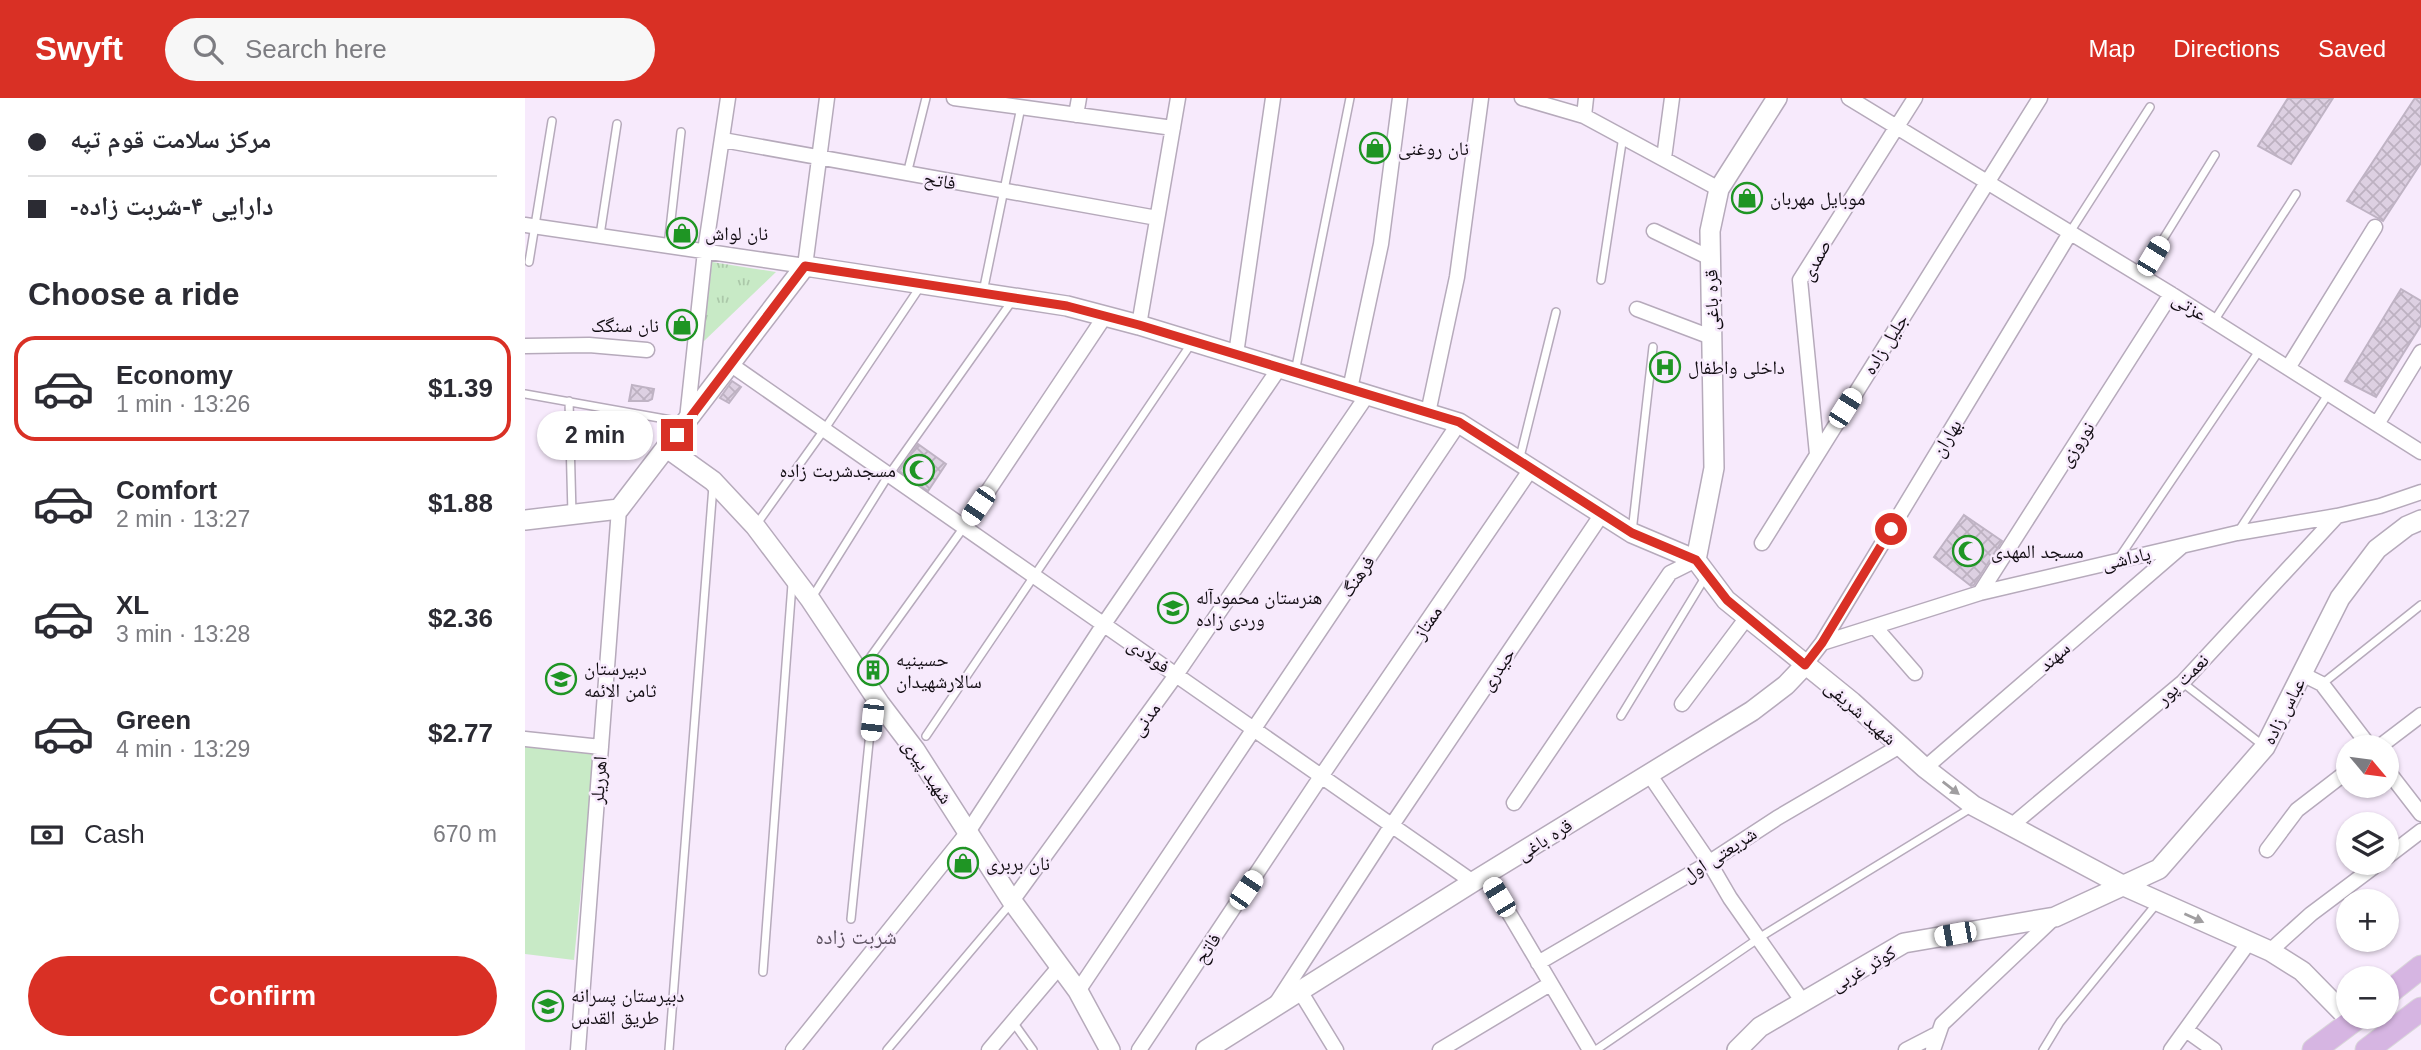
<!DOCTYPE html>
<html lang="en">
<head>
<meta charset="utf-8">
<style>
  :root { --surface:#fff; --page:#f7f7f7; --text:#2b2b33; --muted:#7c7c81; --line:#e1e1e2; --accent:#d93025 }
  body { margin:0; font-family:Helvetica,"Noto Naskh Arabic",sans-serif; background:var(--page); color:var(--text); height:100vh; display:flex; flex-direction:column; font-size:26px; white-space:nowrap }
  * { box-sizing:border-box; margin:0 }
  p { font-size:23px; color:var(--muted) }
  .icon { flex:none; width:38px; height:38px; fill:none; stroke:currentColor; stroke-width:2; stroke-linecap:round; stroke-linejoin:round }
  .map { position:relative; flex:1; overflow:hidden }
  .drawer { display:flex; flex-direction:column; background:var(--surface); width:525px }
  .drawer>* { flex:none }
  .top-card { display:grid; align-content:center; height:154px; padding:0 28px; background:var(--surface) }
  .needle { width:46px; rotate:119deg }
  .fabs { position:absolute; left:1811px; top:637px; display:grid; gap:14px }
  .fabs a { display:grid; place-items:center; width:63px; height:63px; border-radius:50%; background:var(--surface); box-shadow:0 2px 5px #0004; font-size:35px }
  .end { position:absolute; width:32px; height:32px; margin:-16px; border:9px solid #d93025; background:#fff; box-shadow:0 0 0 4px #fff }
  .from { border-radius:50% }
  .bubble { position:absolute; height:49px; border-radius:24px; background:var(--surface); box-shadow:0 2px 5px #0004; font-size:23px; font-weight:700; line-height:49px; text-align:center }
  .car { position:absolute; width:21px; height:42px; margin:-21px -10px; border-radius:9px; box-shadow:0 0 5px 2px #0007; background:linear-gradient(#fff 24%,#345 0 40%,#fff 0 76%,#345 0 86%,#fff 0) }
  .top-card b { display:flex; align-items:center; gap:24px; height:66px; font-size:26px }
  .top-card b+b { border-top:2px solid var(--line) }
  .top-card i { width:18px; height:18px; background:var(--text) }
  ul { padding:0; list-style:none }
  li { display:flex; align-items:center; gap:21px; height:105px; margin:0 14px 10px; padding:0 14px; border:4px solid transparent; border-radius:21px }
  li div { flex:1 }
  li b { display:block; font-size:26px }
  li em { font-style:normal; font-weight:700 }
  li.current { border-color:var(--accent) }
  li>.icon { width:63px; height:63px; stroke-width:1.5 }
  h2 { padding:0 28px; font-size:32px; line-height:84px }
  .pay { display:flex; align-items:center; gap:18px; height:77px; padding:0 28px; font-size:26px }
  .pay p { margin-inline-start:auto }
  .primary-button { display:flex; gap:14px; margin-top:auto; padding:14px 28px }
  .primary-button a { flex:1; height:80px; border-radius:42px; background:var(--accent); color:#fff; font-size:28px; font-weight:700; line-height:80px; text-align:center }
  header { display:flex; align-items:center; gap:42px; box-sizing:border-box; height:98px; padding:0 35px; background:var(--accent); color:#fff }
  header strong { font-size:33px }
  nav { display:flex; gap:38px; margin-inline-start:auto; font-size:24px }
  .search { width:490px; height:63px; background:var(--page); display:flex; align-items:center; gap:18px; box-sizing:border-box; padding:0 24px; border-radius:38px; color:var(--muted); font-size:26px }
  main { display:flex; flex:1; min-height:0 }
  .map>svg:first-child { display:block }
  .grass { fill:url(#grass-tufts) }
  .pitch { fill:#c8eac6 }
  .building { fill:url(#building-cross-hatch); stroke:#bfb3c4; stroke-width:2 }
  .lines { fill:none; stroke-linecap:round; stroke-linejoin:round }
  .lane-casing { stroke:#b6aabb; stroke-width:10 }
  .street-casing { stroke:#b6aabb; stroke-width:17 }
  .secondary-casing { stroke:#b6aabb; stroke-width:22 }
  .primary-casing { stroke:#d9d8d9; stroke-width:25 }
  .lane { stroke:#fff; stroke-width:7 }
  .street { stroke:#fff; stroke-width:14 }
  .secondary { stroke:#fff; stroke-width:19 }
  .primary { stroke:#d6b5e2; stroke-width:23 }
  .oneway { fill:#a09ea0 }
  .route { stroke:#d93025; stroke-width:9 }
  .labels { text-anchor:middle; stroke-width:5; stroke-linejoin:round; paint-order:stroke }
  .poi-label { font-size:19px; fill:#110c12; stroke:#f7eafc; text-anchor:start }
  .street-label { font-size:19px; fill:#110c12; stroke:#f7eafc }
  .neighbourhood-label { font-size:21px; fill:#5d5261; stroke:#f7eafc }
</style>
</head>
<body>
<header>
<strong>Swyft</strong>
<div class="search"><svg class="icon" aria-label="search" viewBox="0 0 24 24"><circle cx="10" cy="10" r="6"/><path d="M15 15l6 6"/></svg>Search here</div>
<nav><a>Map</a><a>Directions</a><a>Saved</a></nav>
</header>
<main>
<section class="drawer">
<div class="top-card">
<b><i class="from"></i>مرکز سلامت قوم تپه</b>
<b><i></i>-دارایی ۴-شربت زاده</b>
</div>
<h2>Choose a ride</h2>
<ul>
<li class="current"><svg class="icon" aria-label="car" viewBox="0 0 24 24"><path d="M5 17H2v-5l4-1 3-4h7l3 4 3 1v5h-3M9 17h6M6 11h13"/><circle cx="7" cy="17" r="2"/><circle cx="17" cy="17" r="2"/></svg><div><b>Economy</b><p>1 min · 13:26</p></div><em>$1.39</em></li>
<li><svg class="icon" aria-label="car" viewBox="0 0 24 24"><path d="M5 17H2v-5l4-1 3-4h7l3 4 3 1v5h-3M9 17h6M6 11h13"/><circle cx="7" cy="17" r="2"/><circle cx="17" cy="17" r="2"/></svg><div><b>Comfort</b><p>2 min · 13:27</p></div><em>$1.88</em></li>
<li><svg class="icon" aria-label="car" viewBox="0 0 24 24"><path d="M5 17H2v-5l4-1 3-4h7l3 4 3 1v5h-3M9 17h6M6 11h13"/><circle cx="7" cy="17" r="2"/><circle cx="17" cy="17" r="2"/></svg><div><b>XL</b><p>3 min · 13:28</p></div><em>$2.36</em></li>
<li><svg class="icon" aria-label="car" viewBox="0 0 24 24"><path d="M5 17H2v-5l4-1 3-4h7l3 4 3 1v5h-3M9 17h6M6 11h13"/><circle cx="7" cy="17" r="2"/><circle cx="17" cy="17" r="2"/></svg><div><b>Green</b><p>4 min · 13:29</p></div><em>$2.77</em></li>
</ul>
<div class="pay"><svg class="icon" aria-label="cash" viewBox="0 0 24 24"><path d="M3 7h18v10H3z"/><circle cx="12" cy="12" r="2"/></svg>Cash<p>670 m</p></div>
<div class="primary-button"><a>Confirm</a></div>
</section>
<div class="map">
<svg width="1896" height="952" viewBox="0 0 1896 952">
  <defs>
    <pattern id="grass-tufts" width="24" height="20" patternUnits="userSpaceOnUse" patternTransform="scale(1.75)"><rect width="24" height="20" fill="#c8eac6"/><path d="M3 7l-1-3M5 7V3M7 7l1-3M15 17l-1-3M17 17v-4M19 17l1-3" fill="none" stroke="#abc8a9"/></pattern>
    <pattern id="building-cross-hatch" width="8" height="8" patternUnits="userSpaceOnUse" patternTransform="scale(1.75)"><rect width="8" height="8" fill="#ddd0e2"/><path d="M0 0l8 8M0 8l8-8" fill="none" stroke="#bdb1c1"/></pattern>
  </defs>
  <rect width="100%" height="100%" fill="#f7eafc"/>
  <path class="grass" d="M187,164L251,174L178,244Z"/>
  <path class="pitch" d="M0,644L70,652L49,862L0,856Z"/>
  <path class="building" d="M1763,0H1808L1766,66L1733,48Z
    M1890,0H1896V65L1858,123L1822,103Z
    M1876,191L1896,203V227L1851,299L1820,283Z
    M207,283L216,289L204,305L195,300Z
    M107,287L129,291L127,301L123,303H104Z
    M393,346L421,366L403,393L374,373Z
    M1439,417L1477,443L1449,487L1446,488L1409,459Z"/>
  <g class="lines">
    <g class="lane-casing">
      <path id="lane" d="M382,76L401,0
        M1545,134L1625,9
        M75,137L92,26
        M143,148L156,34
        M4,164L27,23
        M1616,177L1690,57
        M1076,182L1098,38
        M458,194L496,9
        M1689,223L1771,96
        M770,274L825,0
        M0,296L157,324
        M44,303L47,416
        M994,363L1031,214
        M231,427L299,332L395,189
        M1107,434L1128,249
        M1713,434L1804,295
        M1594,460L1734,253
        M286,501L363,378L487,203
        M344,561L439,429
        M1658,585L1740,649
        M1797,586L1896,507
        M1096,618L1181,478
        M401,638L666,246
        M326,821L348,605
        M238,874L267,486
        M488,924L508,952
        M144,952L188,388
        M362,952L487,804
        M1071,952L1237,838L1446,710
        M1518,952L1535,924L1633,804"/>
    </g>
    <g class="street-casing">
      <path id="street" d="M429,0L648,30
        M997,0L1059,18L1194,91
        M1324,0L1646,196L1896,354
        M551,17L554,0
        M1059,18L1061,0
        M198,42L632,120
        M1139,60L1147,0
        M0,127L280,168L302,0
        M1129,133L1185,160
        M1112,211L1186,239
        M614,227L653,0
        M0,248L64,247L122,252
        M711,256L748,0
        M205,266C452,440 701,611 948,784
        M1763,270L1850,129
        M825,291L856,146L875,0
        M903,315L932,179L956,0
        M162,321L180,153L203,0
        M1852,326L1896,254
        M1292,356L1275,182L1390,0
        M439,429L580,218
        M1237,445L1515,0
        M1455,495L1646,196
        M1350,529L1390,575
        M1297,545L1545,135
        M1280,567L1297,545L1455,495L1712,435L1812,418L1855,408L1896,394
        M1777,576L1797,586L1845,649
        M1157,606L1223,518
        M0,641L76,649
        M1854,649L1896,617
        M1400,670L1656,449
        M1862,672L1896,716
        M1124,676L1184,764L1205,800L1278,904
        M989,705L1145,475L1171,462
        M1486,728L1658,584L1812,418
        M1742,752L1772,712L1824,672
        M1862,759L1896,733
        M961,776L1065,952
        M487,803L651,577L843,296
        M1745,853L1786,816L1854,765
        M1013,865L1177,769L1252,720L1375,648
        M553,893L934,325
        M775,893L811,952
        M752,904L867,727L1077,416
        M1661,932L1689,952
        M53,952L94,411
        M268,952L443,734L579,526L755,269
        M464,952L535,868
        M614,952L797,677L1006,371
        M915,952L1025,886
        M1381,952L1412,936
        M1408,952L1417,926L1530,819
        M1646,952L1724,844"/>
    </g>
    <g class="secondary-casing">
      <path id="secondary" d="M142,350L188,383L230,428L285,501L355,606L390,652L487,803L553,893L585,952
        M0,422L94,411L280,168L542,208L614,227L934,325L1107,435L1171,462L1201,502L1327,604L1400,670L1449,708L1599,788L1745,853L1777,873L1827,924
        M1171,462L1189,370L1185,133L1194,91L1252,0
        M681,952L948,784L1227,613L1261,587L1280,567
        M1212,952L1235,929L1379,845L1530,819L1634,771L1740,649L1815,500L1852,451L1882,428L1896,422"/>
    </g>
    <g class="primary-casing">
      <path id="primary" d="M1862,896L1896,869
        M1789,952L1833,919
        M1842,952L1896,911"/>
    </g>
    <use href="#lane" class="lane"/>
    <use href="#street" class="street"/>
    <use href="#secondary" class="secondary"/>
    <use href="#primary" class="primary"/>
  </g>
  <defs><path id="oneway-solid" d="M-6-.8H1V-3.2L6.5 0L1 3.2V.8H-6Z" transform="scale(1.75)"/></defs>
  <g class="oneway">
    <use href="#oneway-solid" transform="translate(1426 690) rotate(38)"/>
    <use href="#oneway-solid" transform="translate(1669 820) rotate(24)"/>
  </g>
  <g class="lines">
    <path class="route" d="M152,337L280,168L542,208L614,227L934,324L1107,435L1171,462L1202,502L1280,567L1297,545L1366,431"/>
  </g>
  <defs>
    <g id="shop-ring" transform="scale(1.575)"><circle r="9.5" fill="#f7eafc" stroke="#1f9524" stroke-width="1.5"/><path d="M-5-2.5h2.3a2.7 3.5 0 0 1 5.4 0H5L5.5 6h-11ZM-1.5-2.5h3a1.5 2.3 0 0 0-3 0Z" fill="#1f9524"/></g>
    <g id="hospital-ring" transform="scale(1.575)"><circle r="9.5" fill="#f7eafc" stroke="#1f9524" stroke-width="1.5"/><path d="M-5-5h3v3.5h4V-5h3V5h-3V1.5h-4V5h-3Z" fill="#1f9524"/></g>
    <g id="mosque-ring" transform="scale(1.575)"><circle r="9.5" fill="#f7eafc" stroke="#1f9524" stroke-width="1.5"/><path d="M3.5-4.9A6 6 0 1 0 3.5 4.9A5 5 0 1 1 3.5-4.9Z" fill="#1f9524"/></g>
    <g id="school-ring" transform="scale(1.575)"><circle r="9.5" fill="#f7eafc" stroke="#1f9524" stroke-width="1.5"/><path d="M0-5L7-2L0 1L-7-2ZM-4 1L0 2.5L4 1V4Q0 6-4 4Z" fill="#1f9524"/></g>
    <g id="building-ring" transform="scale(1.575)"><circle r="9.5" fill="#f7eafc" stroke="#1f9524" stroke-width="1.5"/><path d="M-4-6H4V6H1V3H-1V6H-4ZM-2.5-4.3h1.7v1.8h-1.7ZM.8-4.3h1.7v1.8H.8ZM-2.5-1h1.7V.8h-1.7ZM.8-1h1.7V.8H.8Z" fill="#1f9524"/></g>
  </defs>
  <g fill-rule="evenodd">
    <use href="#shop-ring" x="850" y="50"/>
    <use href="#shop-ring" x="1222" y="100"/>
    <use href="#shop-ring" x="157" y="135"/>
    <use href="#shop-ring" x="157" y="227"/>
    <use href="#hospital-ring" x="1140" y="269"/>
    <use href="#mosque-ring" x="394" y="372"/>
    <use href="#mosque-ring" x="1443" y="453"/>
    <use href="#school-ring" x="648" y="510"/>
    <use href="#building-ring" x="348" y="572"/>
    <use href="#school-ring" x="36" y="581"/>
    <use href="#shop-ring" x="438" y="765"/>
    <use href="#school-ring" x="23" y="908"/>
  </g>
  <g class="labels">
    <g class="poi-label">
      <text x="873" y="57">نان روغنی</text>
      <text x="1245" y="107">موبایل مهربان</text>
      <text x="180" y="142">نان لواش</text>
      <text x="134" y="234" text-anchor="end">نان سنگک</text>
      <text x="1163" y="276">داخلی واطفال</text>
      <text x="371" y="379" text-anchor="end">مسجدشربت زاده</text>
      <text x="1466" y="460">مسجد المهدی</text>
      <text x="671" y="506">هنرستان محمودآله<tspan x="671" dy="22">وردی زاده</tspan></text>
      <text x="371" y="568">حسینیه<tspan x="371" dy="22">سالارشهیدان</tspan></text>
      <text x="59" y="577">دبیرستان<tspan x="59" dy="22">ثامن الائمه</tspan></text>
      <text x="461" y="772">نان بربری</text>
      <text x="46" y="904">دبیرستان پسرانه<tspan x="46" dy="22">طریق القدس</tspan></text>
    </g>
    <g class="street-label">
      <text transform="translate(415 82) rotate(10)" y="7">فاتح</text>
      <text transform="translate(1290 162) rotate(-62)" y="7">صمدی</text>
      <text transform="translate(1186 202) rotate(-91)" y="7">قره باغی</text>
      <text transform="translate(1665 208) rotate(32)" y="7">عزتی</text>
      <text transform="translate(1360 246) rotate(-58)" y="7">جلیل زاده</text>
      <text transform="translate(1421 340) rotate(-59)" y="7">بهاران</text>
      <text transform="translate(1551 346) rotate(-57)" y="7">نوروزی</text>
      <text transform="translate(1601 460) rotate(-13)" y="7">پاداشی</text>
      <text transform="translate(832 478) rotate(-56)" y="7">فرهنگ</text>
      <text transform="translate(902 524) rotate(-56)" y="7">ممتاز</text>
      <text transform="translate(624 557) rotate(35)" y="7">فولادی</text>
      <text transform="translate(1529 558) rotate(-41)" y="7">سهند</text>
      <text transform="translate(972 571) rotate(-56)" y="7">حیدری</text>
      <text transform="translate(1657 581) rotate(-44)" y="7">نعمت پور</text>
      <text transform="translate(1758 613) rotate(-63)" y="7">عباس زاده</text>
      <text transform="translate(1336 614) rotate(41)" y="7">شهید شریفى</text>
      <text transform="translate(620 621) rotate(-54)" y="7">مدنی</text>
      <text transform="translate(403 673) rotate(56)" y="7">شهید پیری</text>
      <text transform="translate(73 682) rotate(-86)" y="7">اهرریلر</text>
      <text transform="translate(1019 741) rotate(-32)" y="7">قره باغی</text>
      <text transform="translate(1194 756) rotate(-33)" y="7">شریعتی اول</text>
      <text transform="translate(682 850) rotate(-56)" y="7">فاتح</text>
      <text transform="translate(1338 870) rotate(-30)" y="7">کوثر غربی</text>
    </g>
    <g class="neighbourhood-label">
      <text x="331" y="846">شربت زاده</text>
    </g>
  </g>
</svg>
<div class="fabs">
<a><svg class="needle" viewBox="-14 -14 28 28"><path d="M0-13l5 13h-10z" fill="#e53935"/><path d="M0 13l5-13h-10z" fill="#7c7c81"/></svg></a>
<a><svg class="icon" aria-label="layers" viewBox="0 0 24 24"><path d="M12 4l9 5-9 5-9-5zM3 14l9 5 9-5"/></svg></a>
<a>+</a>
<a>−</a>
</div>
<i class="end from" style="left:1366px;top:431px"></i>
<i class="end" style="left:152px;top:337px"></i>
<div class="bubble" style="left:12px;top:313px;width:116px">2 min</div>
<i class="car" style="left:1628px;top:158px;rotate:31deg"></i>
<i class="car" style="left:1320px;top:310px;rotate:32deg"></i>
<i class="car" style="left:453px;top:408px;rotate:214deg"></i>
<i class="car" style="left:347px;top:622px;rotate:186deg"></i>
<i class="car" style="left:721px;top:792px;rotate:34deg"></i>
<i class="car" style="left:974px;top:799px;rotate:329deg"></i>
<i class="car" style="left:1430px;top:836px;rotate:260deg"></i>
</div>
</main>
</body>
</html>
